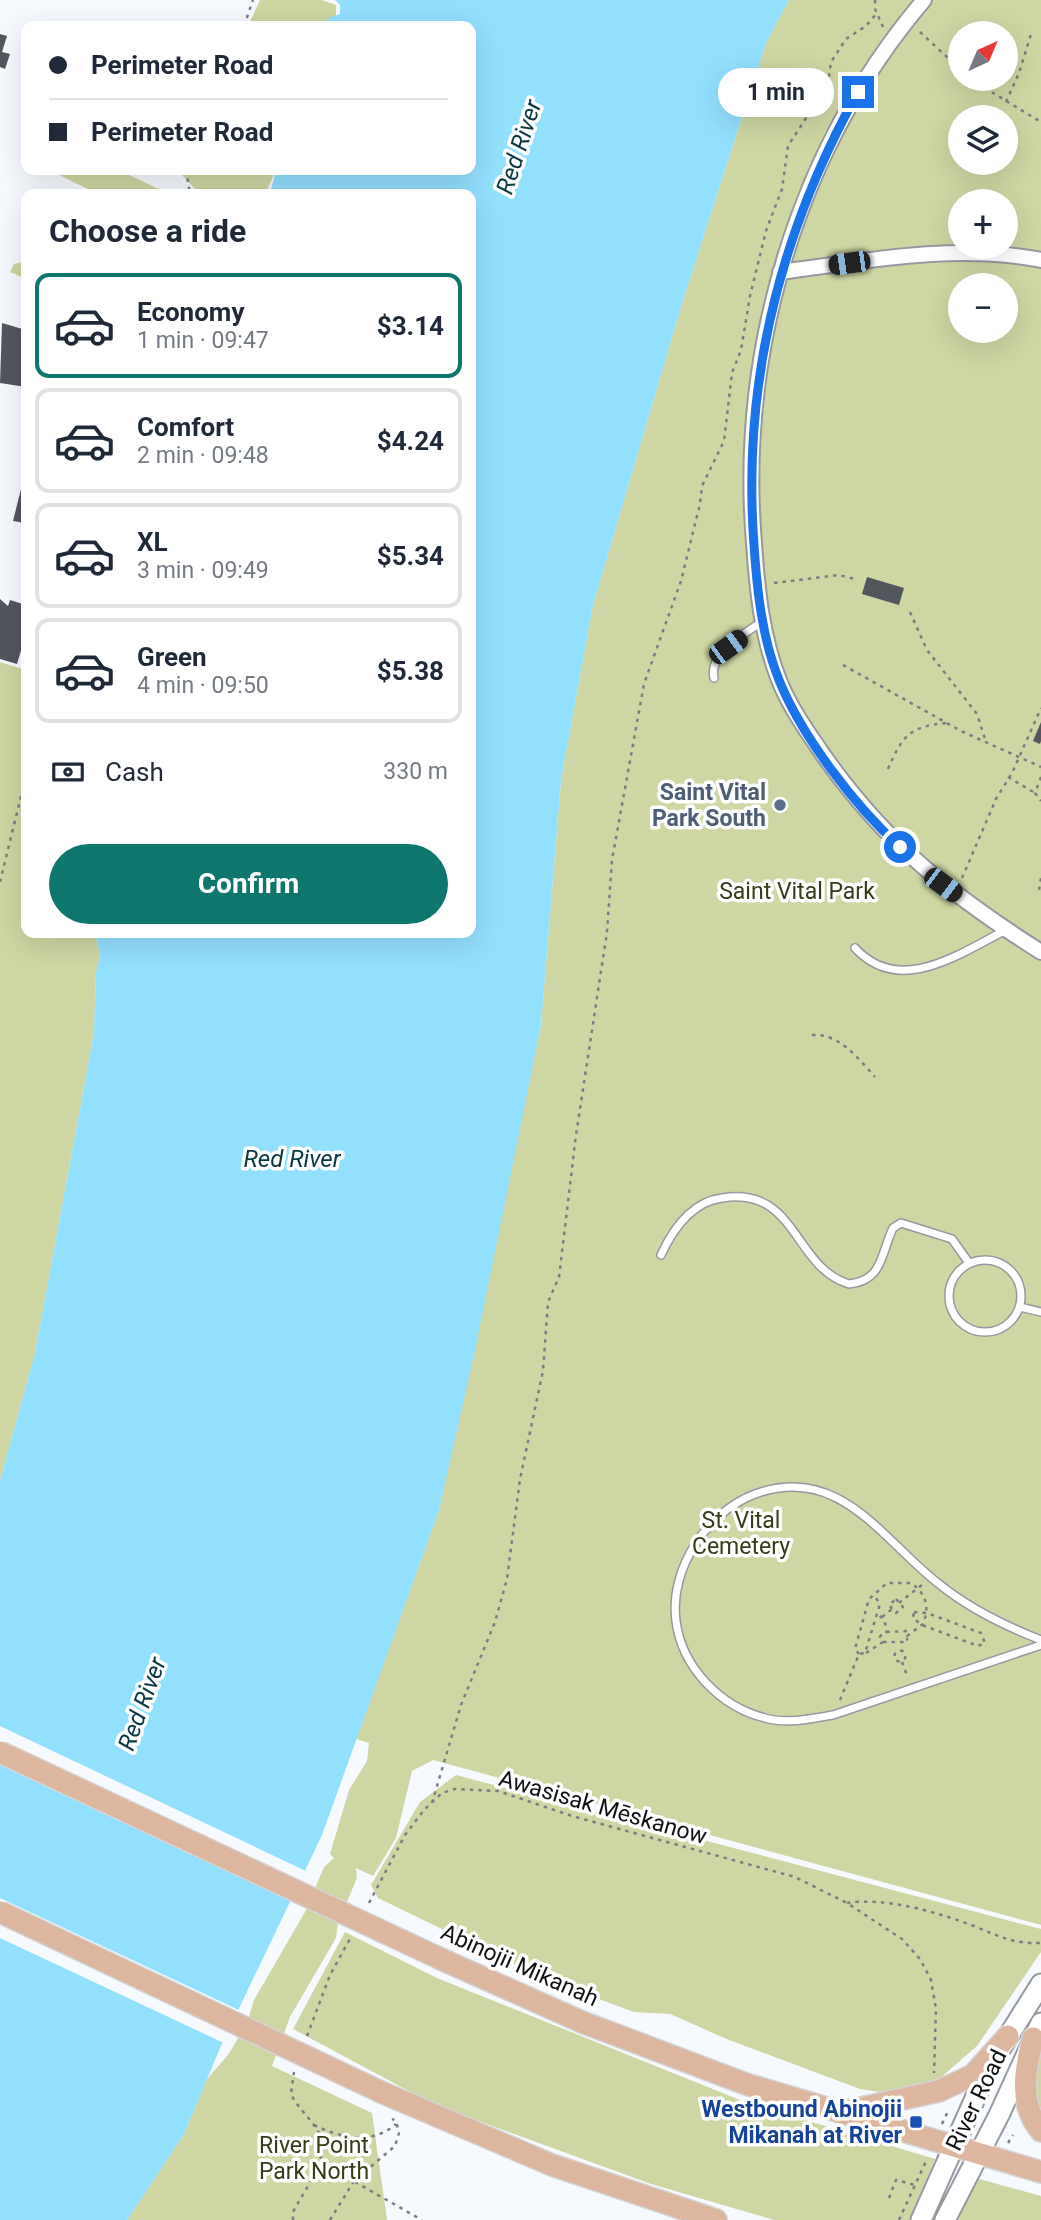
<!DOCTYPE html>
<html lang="en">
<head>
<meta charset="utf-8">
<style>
  :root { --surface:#fff; --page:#f6f6f7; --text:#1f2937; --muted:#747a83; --line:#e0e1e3; --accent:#0f766e }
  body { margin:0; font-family:Roboto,sans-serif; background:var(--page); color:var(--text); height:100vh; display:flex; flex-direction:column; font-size:26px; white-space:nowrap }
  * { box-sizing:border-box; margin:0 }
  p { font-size:23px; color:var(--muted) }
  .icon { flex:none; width:38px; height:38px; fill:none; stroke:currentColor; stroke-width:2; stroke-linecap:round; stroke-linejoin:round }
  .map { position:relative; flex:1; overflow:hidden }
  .side { position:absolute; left:21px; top:189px; width:455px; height:749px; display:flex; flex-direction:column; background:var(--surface); border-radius:14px; box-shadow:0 7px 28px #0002 }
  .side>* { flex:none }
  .banner { position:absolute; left:21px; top:21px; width:455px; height:154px; border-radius:14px; box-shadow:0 7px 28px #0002; display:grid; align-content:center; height:154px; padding:0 28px; background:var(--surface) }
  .needle { width:46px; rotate:44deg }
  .tools { position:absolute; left:948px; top:21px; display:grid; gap:14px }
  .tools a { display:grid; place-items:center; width:70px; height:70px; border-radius:50%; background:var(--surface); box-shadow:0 7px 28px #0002; font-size:35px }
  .end { position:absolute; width:32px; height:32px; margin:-16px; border:9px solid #1a73e8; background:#fff; box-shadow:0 0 0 4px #fff }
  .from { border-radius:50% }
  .bubble { position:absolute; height:49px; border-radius:24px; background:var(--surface); box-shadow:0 7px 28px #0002; font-size:23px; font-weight:700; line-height:49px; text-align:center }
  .car { position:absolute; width:21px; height:42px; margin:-21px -10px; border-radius:9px; box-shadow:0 0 5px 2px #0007; background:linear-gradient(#222 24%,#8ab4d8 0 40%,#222 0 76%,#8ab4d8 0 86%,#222 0) }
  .banner b { display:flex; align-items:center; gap:24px; height:66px; font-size:26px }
  .banner b+b { border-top:2px solid var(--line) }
  .banner i { width:18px; height:18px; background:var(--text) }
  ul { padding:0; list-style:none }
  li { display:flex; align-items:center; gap:21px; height:105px; margin:0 14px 10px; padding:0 14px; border:4px solid var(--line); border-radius:14px }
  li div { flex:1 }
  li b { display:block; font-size:26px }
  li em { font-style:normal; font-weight:700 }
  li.current { border-color:var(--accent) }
  li>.icon { width:63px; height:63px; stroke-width:1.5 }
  h2 { padding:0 28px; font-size:32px; line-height:84px }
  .pay { display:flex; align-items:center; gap:18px; height:77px; padding:0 28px; font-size:26px }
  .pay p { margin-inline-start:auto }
  .cta { display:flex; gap:14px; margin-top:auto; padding:14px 28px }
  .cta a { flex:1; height:80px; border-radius:42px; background:var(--accent); color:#fff; font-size:28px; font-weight:700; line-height:80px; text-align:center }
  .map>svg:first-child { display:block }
  .green { fill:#ced6a3; fill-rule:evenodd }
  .water { fill:#93dffe }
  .pier { fill:#f6fafe }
  .building { fill:#52575d }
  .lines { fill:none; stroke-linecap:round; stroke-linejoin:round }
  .lane-casing { stroke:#959aa1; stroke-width:10 }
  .street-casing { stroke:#959aa1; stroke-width:18 }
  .secondary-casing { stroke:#959aa1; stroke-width:23 }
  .primary-casing { stroke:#d4d4d5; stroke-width:24 }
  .path { stroke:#7c7f81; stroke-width:2.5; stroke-dasharray:3.5 5; stroke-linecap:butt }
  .lane { stroke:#fff; stroke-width:7 }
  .street { stroke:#fff; stroke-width:14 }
  .secondary { stroke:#fff; stroke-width:19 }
  .primary { stroke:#dcb69e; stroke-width:21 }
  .primary-bridge-casing { stroke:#d4d4d5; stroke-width:24; stroke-linecap:butt }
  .primary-bridge { stroke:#dcb69e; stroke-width:21 }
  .route { stroke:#1a73e8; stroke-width:9 }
  .service-dot { fill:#5c6f8a; stroke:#fff; stroke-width:2.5 }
  .transit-dot { fill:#1a4fb4; stroke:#fff; stroke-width:2.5 }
  .labels { text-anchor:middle; stroke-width:7; stroke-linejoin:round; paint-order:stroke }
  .service-label { font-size:23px; font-weight:bold; fill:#4e5e75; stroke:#fff; text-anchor:end }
  .park-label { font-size:23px; fill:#373c18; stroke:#fff }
  .street-label { font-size:23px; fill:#0f1113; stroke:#fff }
  .transit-label { font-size:23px; font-weight:bold; fill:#164399; stroke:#fff; text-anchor:end }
  .water-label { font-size:24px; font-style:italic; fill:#083747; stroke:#fff }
</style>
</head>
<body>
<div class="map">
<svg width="1041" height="2220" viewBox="0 0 1041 2220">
  <rect width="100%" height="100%" fill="#f6fafe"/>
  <path class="green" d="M260,0H322L336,5V15L324,26H248Z
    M789,0H1041V1925L433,1760L412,1771L396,1838L373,1876L356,1868L357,1878L338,1923L336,1938L290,2017L272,2066L372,2113L387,2220H127L184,2134L207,2079L228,2055L247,2023L254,2000L305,1912L324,1867L334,1858L330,1854L349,1790L367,1761L369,1743L356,1739L439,1510L541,1025L561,780L593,605L683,300L766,43ZM961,33H1006V79H961ZM961,117H1006V163H961ZM961,201H1006V247H961ZM961,285H1006V331H961Z
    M49,170H119L169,194H98Z
    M177,170H276L265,194H195L198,192Z
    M26,261V279L10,272L14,264Z
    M0,662L26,670V933H95L100,956L96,972L94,1033L35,1353L0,1481Z
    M456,1775L1041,1929V1952L977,2046L938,2080L893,2094L860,2089L729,2040L670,2014L634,2012L547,1980L378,1898L371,1885L420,1802Z
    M345,1932L437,1978L745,2102L935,2159L909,2220H774L651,2184L435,2105L293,2029Z
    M1041,2041V2118L1032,2076Z
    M976,2178L1041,2196V2220H958Z"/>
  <path class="water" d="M335,0H789L766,43L683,300L593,605L561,780L541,1025L475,1350L439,1510L322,1835L220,2048L184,2134L127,2220H0V1481L35,1353L94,1033L96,972L100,956L95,933H471V194H270L276,170H471V26H325L328,18L340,14V5Z"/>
  <path class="pier" d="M0,1726L308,1872L293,1902L0,1765Z
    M0,1898L241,2011L226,2044L0,1938Z"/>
  <path class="building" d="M0,34L7,36L2,52L10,54L5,69L0,67Z
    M2,323L26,330V387L0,383Z
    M21,489L26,490V540L21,539L25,523L13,521Z
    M867,577L904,588L899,605L862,594Z
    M0,599L8,606L10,600L26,605V634L17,664L0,659Z
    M1041,722V741L1040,744L1033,741Z"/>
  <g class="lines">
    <g class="lane-casing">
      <path id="lane" d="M714,678C708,653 746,633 763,621
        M855,948C900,997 960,953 1006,930
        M661,1255C673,1229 691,1202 722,1198C797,1186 793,1267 849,1284C883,1281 881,1253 893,1228L901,1223L952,1239L969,1263
        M949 1296a36 36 0 1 1 72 0a36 36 0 1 1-72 0Z
        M1020,1307L1041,1312
        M1041,1640C1005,1626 970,1609 939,1584C883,1541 840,1463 755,1494C707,1512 669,1569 676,1621C682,1668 721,1707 765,1718C787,1724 811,1719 833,1715L1041,1645"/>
    </g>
    <g class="street-casing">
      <path id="street" d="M924,0C798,148 738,350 754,543C757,589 762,637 779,680C789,706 808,733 824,756C886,844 951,895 1041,952
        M780,272C866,261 955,243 1041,260"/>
    </g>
    <g class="secondary-casing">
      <path id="secondary" d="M921,2220L989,2067L1041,1984
        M945,2220L999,2115L1041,2023"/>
    </g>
    <g class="primary-casing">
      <path id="primary" d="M441,1959L582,2022L746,2084L1041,2172
        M1033,2038C1025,2069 1018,2104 1041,2131
        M381,2092L552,2165L716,2220
        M843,2112L939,2091L973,2075L1008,2036"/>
    </g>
    <path class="path" d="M875,0V9L883,27
      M244,26L253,0
      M920,32L961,70
      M970,79L1041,122
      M1006,102L1019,73L1032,31
      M186,170L190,194
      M774,583L839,575L855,579
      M910,612L927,650L977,714L986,742
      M843,665L961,731L1041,767
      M888,769C902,736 910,726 947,723
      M1008,777L1035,793
      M1041,777L1035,793L1041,801
      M962,878L996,799L1012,773L1041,708
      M0,882L26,776
      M1039,890L1041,878
      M812,1035C839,1033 858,1058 875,1077
      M896,1599L903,1607L896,1613L889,1605Z
      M899,1603L923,1584
      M914,1612L927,1613L981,1633L985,1643L978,1646L922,1625L913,1618Z
      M882,1617L892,1609
      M883,1642H907V1638
      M894.5 1656a5.5 5.5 0 1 1 11 0a5.5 5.5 0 1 1-11 0Z
      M866,1653L883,1642L880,1637L883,1632H887L884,1619L877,1614
      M859,1654L855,1649L869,1599L887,1583H911C926,1593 930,1607 923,1624L907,1636V1631L887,1632
      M902,1662L908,1678
      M840,1700L859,1654L865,1653L880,1604L874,1595
      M432,1803L461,1705L495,1622L507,1579L520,1479L543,1371L548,1302L559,1277L576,1135L607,932L612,860L644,684L681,581L700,504L702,486L724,441L732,373L741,350L750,296L766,231L782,189L788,146L828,84L831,62L846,39L866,26L877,13
      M369,1903L405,1835L424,1810L442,1793L455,1789L498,1791L572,1816L795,1877L847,1903L902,1939L920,1959L931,1980L936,2009L934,2073
      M847,1903C887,1897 936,1912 974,1926C998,1936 1014,1944 1041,1943
      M307,2036L330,1975L351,1937
      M942,2124L948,2111
      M314,2125C341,2138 372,2145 396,2124
      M1008,2143L1013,2135
      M355,2182L422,2220
      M889,2198L896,2180L915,2185
      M293,2220V2212C303,2192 330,2158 320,2135C313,2120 298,2109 291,2094L294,2072
      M330,2220L354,2181L395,2146L399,2133L396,2121L392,2119
      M899,2220L927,2159"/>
    <use href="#lane" class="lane"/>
    <use href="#street" class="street"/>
    <use href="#secondary" class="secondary"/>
    <use href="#primary" class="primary"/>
    <g class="primary-bridge-casing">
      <path id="primary-bridge" d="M0,1752L441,1959
        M0,1912L381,2092"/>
    </g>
    <use href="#primary-bridge" class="primary-bridge"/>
  </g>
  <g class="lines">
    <path class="route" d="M858,92C780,232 742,384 754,545C757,590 762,638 779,680C802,737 855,806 900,847"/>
  </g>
  <circle class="service-dot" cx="780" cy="805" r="7"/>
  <rect class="transit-dot" x="909" y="2115" width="14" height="14" rx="3.5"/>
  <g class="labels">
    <g class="service-label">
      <text x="766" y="800">Saint Vital<tspan x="766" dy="26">Park South</tspan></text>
    </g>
    <g class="park-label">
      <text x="797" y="899">Saint Vital Park</text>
      <text x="741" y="1528">St. Vital<tspan x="741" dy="26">Cemetery</tspan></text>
      <text x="314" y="2153">River Point<tspan x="314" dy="26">Park North</tspan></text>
    </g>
    <g class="street-label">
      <text transform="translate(603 1807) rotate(16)" y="8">Awasisak Mēskanow</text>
      <text transform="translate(520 1965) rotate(24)" y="8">Abinojii Mikanah</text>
      <text transform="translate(976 2100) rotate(-64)" y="8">River Road</text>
    </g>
    <g class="transit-label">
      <text x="902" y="2117">Westbound Abinojii<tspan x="902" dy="26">Mikanah at River</tspan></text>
    </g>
    <g class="water-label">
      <text transform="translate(519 147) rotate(-72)" y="8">Red River</text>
      <text x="292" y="1167">Red River</text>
      <text transform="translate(142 1704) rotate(-70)" y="8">Red River</text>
    </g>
  </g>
</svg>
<div class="tools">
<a><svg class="needle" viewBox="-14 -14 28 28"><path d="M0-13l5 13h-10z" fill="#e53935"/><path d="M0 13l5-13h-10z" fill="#747a83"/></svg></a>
<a><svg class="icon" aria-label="layers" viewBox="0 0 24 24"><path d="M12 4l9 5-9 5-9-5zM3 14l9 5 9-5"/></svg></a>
<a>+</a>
<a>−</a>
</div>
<i class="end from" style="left:900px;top:847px"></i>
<i class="end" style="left:858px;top:92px"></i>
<div class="bubble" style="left:718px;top:68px;width:116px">1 min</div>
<i class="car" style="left:849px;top:263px;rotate:262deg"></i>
<i class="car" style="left:728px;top:647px;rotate:54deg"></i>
<i class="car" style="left:943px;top:885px;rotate:127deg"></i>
<div class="banner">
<b><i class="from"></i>Perimeter Road</b>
<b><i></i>Perimeter Road</b>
</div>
<section class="side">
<h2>Choose a ride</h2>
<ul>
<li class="current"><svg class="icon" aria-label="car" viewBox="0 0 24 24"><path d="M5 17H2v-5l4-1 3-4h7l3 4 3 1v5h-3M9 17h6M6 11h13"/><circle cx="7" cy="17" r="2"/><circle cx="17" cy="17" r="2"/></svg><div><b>Economy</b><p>1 min · 09:47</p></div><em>$3.14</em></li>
<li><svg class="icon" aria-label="car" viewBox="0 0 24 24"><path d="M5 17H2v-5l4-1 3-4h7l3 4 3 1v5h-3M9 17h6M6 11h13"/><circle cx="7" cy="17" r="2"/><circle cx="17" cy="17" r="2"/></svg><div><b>Comfort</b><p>2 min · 09:48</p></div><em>$4.24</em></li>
<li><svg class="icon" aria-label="car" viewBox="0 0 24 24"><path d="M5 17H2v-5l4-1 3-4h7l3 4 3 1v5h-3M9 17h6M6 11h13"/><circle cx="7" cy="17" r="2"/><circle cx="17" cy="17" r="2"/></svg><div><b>XL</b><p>3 min · 09:49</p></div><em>$5.34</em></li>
<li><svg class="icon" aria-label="car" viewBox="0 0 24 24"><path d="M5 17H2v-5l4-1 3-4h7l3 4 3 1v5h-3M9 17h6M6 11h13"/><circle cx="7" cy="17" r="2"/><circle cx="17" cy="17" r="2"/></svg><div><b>Green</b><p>4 min · 09:50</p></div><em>$5.38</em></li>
</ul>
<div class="pay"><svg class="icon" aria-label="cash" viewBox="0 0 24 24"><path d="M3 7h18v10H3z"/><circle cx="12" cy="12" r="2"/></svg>Cash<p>330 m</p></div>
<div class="cta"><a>Confirm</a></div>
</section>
</div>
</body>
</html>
